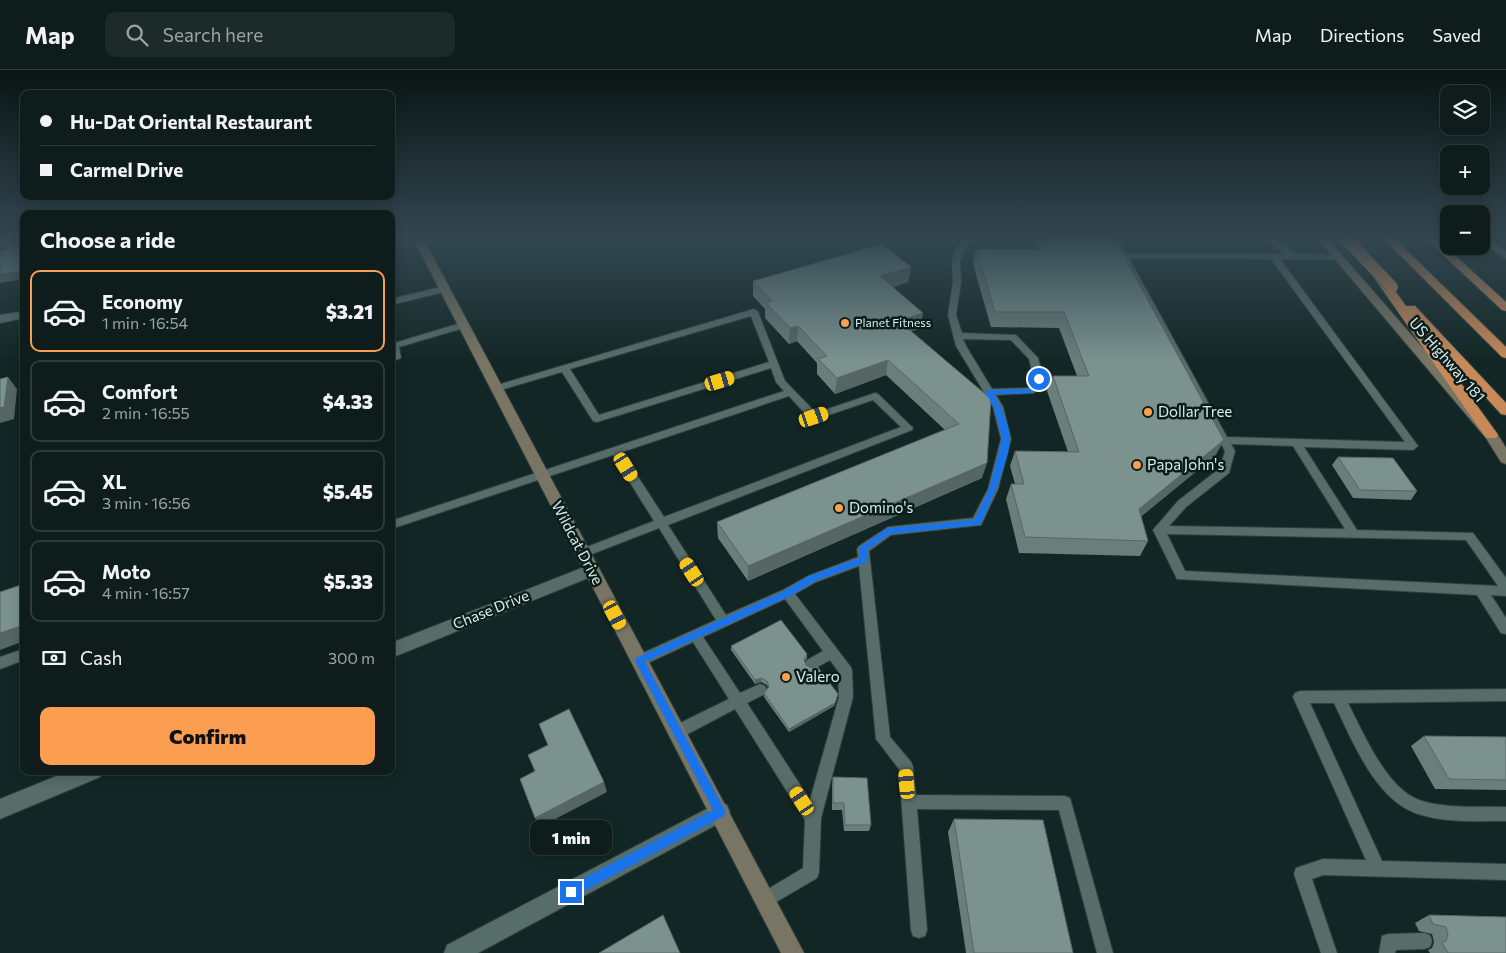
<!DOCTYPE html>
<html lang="en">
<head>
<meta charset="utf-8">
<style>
  :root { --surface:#0e1d1c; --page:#1c2a29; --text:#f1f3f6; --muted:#9ba2a3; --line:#2e3b3b; --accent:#fc9e52 }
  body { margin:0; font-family:Commissioner,sans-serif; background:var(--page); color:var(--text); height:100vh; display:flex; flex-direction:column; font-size:19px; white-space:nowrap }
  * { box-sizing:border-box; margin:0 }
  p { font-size:16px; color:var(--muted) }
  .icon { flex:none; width:28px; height:28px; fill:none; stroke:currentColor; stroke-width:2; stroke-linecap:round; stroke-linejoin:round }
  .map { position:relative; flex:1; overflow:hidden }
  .drawer { position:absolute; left:20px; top:140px; width:375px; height:565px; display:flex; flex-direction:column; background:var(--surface); border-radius:10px; box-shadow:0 2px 12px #0003,0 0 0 1px var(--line) }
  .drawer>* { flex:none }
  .banner { position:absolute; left:20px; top:20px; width:375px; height:110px; border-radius:10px; box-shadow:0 2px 12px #0003,0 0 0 1px var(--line); display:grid; align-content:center; height:110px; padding:0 20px; background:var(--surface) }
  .controls { position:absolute; left:1440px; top:15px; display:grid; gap:10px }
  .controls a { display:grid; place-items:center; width:50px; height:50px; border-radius:10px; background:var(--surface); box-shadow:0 2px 12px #0003,0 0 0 1px var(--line); font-size:25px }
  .end { position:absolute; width:22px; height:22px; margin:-11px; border:6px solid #1a73e8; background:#fff; box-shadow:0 0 0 2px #fff }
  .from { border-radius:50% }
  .bubble { position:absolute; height:35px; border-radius:10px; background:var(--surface); box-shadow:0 2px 12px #0003,0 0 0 1px var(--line); font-size:16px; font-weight:800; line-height:35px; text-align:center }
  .car { position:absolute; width:15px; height:30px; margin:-15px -8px; border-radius:6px; box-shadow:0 0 4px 1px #0007; background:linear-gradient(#f5c518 24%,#345 0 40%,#f5c518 0 76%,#345 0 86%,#f5c518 0) }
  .banner b { display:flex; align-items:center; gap:18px; height:48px; font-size:19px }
  .banner b+b { border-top:1px solid var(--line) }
  .banner i { width:12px; height:12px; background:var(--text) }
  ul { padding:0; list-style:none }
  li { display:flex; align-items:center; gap:15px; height:82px; margin:0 10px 8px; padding:0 10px; border:2px solid var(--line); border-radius:10px }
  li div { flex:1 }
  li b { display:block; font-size:19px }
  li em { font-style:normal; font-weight:800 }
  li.selected { border-color:var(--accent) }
  li>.icon { width:45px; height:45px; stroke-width:1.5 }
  h2 { padding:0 20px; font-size:22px; line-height:60px }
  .pay { display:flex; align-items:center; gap:12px; height:55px; padding:0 20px; font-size:19px }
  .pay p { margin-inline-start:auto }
  .cta { display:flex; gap:10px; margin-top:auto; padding:10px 20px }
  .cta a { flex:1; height:58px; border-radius:10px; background:var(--accent); color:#111; font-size:20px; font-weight:800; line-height:58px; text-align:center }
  header { display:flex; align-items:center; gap:30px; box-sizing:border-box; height:70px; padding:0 25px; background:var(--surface); border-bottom:1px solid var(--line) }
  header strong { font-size:24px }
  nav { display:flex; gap:28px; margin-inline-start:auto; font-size:18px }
  .search { width:350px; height:45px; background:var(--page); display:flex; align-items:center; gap:12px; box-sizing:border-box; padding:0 18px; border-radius:10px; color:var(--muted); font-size:19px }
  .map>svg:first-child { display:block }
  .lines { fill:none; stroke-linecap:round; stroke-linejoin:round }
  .service-casing { stroke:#31403e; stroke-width:2 }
  .minor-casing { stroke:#31403e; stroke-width:2 }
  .secondary-casing { stroke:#31403e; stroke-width:2 }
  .motorway-casing { stroke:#31403e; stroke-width:2 }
  .service { fill:#576d6a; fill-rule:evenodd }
  .minor { fill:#576d6a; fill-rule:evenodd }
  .secondary { fill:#797565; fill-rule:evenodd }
  .motorway { fill:#c8895a; fill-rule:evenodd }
  .motorway-bridge-casing { stroke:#31403e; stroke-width:13; stroke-linecap:butt }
  .motorway-bridge { stroke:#c8895a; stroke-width:12 }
  .wall { fill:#6a7e7b }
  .shaded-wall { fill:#566664 }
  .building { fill:#7b928f; stroke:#566664 }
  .route { fill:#1a73e8 }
  .poi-dot { fill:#fc9e52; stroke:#091d1b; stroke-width:2 }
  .labels { text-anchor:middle; stroke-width:5; stroke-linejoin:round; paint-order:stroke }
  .far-poi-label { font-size:12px; fill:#ddeae8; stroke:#091d1b; text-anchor:start }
  .street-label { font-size:15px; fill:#ddeae8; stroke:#091d1b }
  .poi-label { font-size:15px; fill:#ddeae8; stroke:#091d1b; text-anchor:start }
</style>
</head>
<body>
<header>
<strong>Map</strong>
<div class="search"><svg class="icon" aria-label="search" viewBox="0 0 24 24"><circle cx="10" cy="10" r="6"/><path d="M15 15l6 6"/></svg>Search here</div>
<nav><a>Map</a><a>Directions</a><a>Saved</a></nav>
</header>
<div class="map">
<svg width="1506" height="883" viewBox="0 0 1506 883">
  <rect width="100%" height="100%" fill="#122725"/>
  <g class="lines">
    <g class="service-casing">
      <path id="service" d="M968,168H976L965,178L960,191L961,212L956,245L962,263L1016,265L1038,288L1044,309L1034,323L996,325L1003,337L1011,369L998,419L981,455L891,465L869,481L890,667L911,692L913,697L916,725L1065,726L1070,728L1113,883H1097L1059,740L917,739L927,860L925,866L919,868L913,866L911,860L899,699L876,669L859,496L816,512L795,524L850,596L852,600L853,627L821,748L819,802L817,808L766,838L760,836L758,830L760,824L803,798L805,750L735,639L682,667L677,668L672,667L670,662L672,657L729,629L693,572L639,597L634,595L632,591L634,587L716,550L659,458L587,486H579L577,483L579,480L654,451L613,385L391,459V451L784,321L776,312L771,298L597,352L593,351L562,302L497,321L492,318L494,316L754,239L758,242L785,311L816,343L875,323L878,324L913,358L912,360L668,455L726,545L783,520L808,506L858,487L857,479L859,476L888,457L973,448L988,419L1001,369L993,337L956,276L948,245L953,212L952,191L957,177ZM751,246L769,292L599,345L570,299ZM963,269L1011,270L1029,289L1034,309L1028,318L992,319L966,276ZM789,326L810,349L814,350L873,330L901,357L664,447L622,382ZM785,529L823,581L807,590L805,594L807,598L812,600L830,590L838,601L839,627L810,730L747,633L765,624L767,620L765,616L760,614L740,623L703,567Z
        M1110,168H1118L1126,184H1285L1263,168H1272L1296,184L1341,185V189H1280L1418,376L1413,380L1304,377L1357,460L1473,463L1506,508V526L1491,525L1506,548V564L1501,563L1477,525L1177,509L1153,460L1178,431L1220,398L1225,381ZM1129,188L1271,189L1405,372L1227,367ZM1231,374L1293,376L1345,459L1169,456L1186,437L1229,403L1235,381ZM1167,464L1466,470L1498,516L1185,501Z
        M445,216L448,217V221L391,235V229Z
        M464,252L467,253V257L399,277L401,288L391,292V274Z
        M24,579V590L0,599V587Z
        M1506,619V631L1348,633C1363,662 1386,718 1419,730C1445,739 1478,736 1506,737V751C1477,751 1445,753 1418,744C1375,730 1352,670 1334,633H1310L1382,791L1506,794V810L1323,805L1312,809L1337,883H1321L1294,804L1296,798L1323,789L1366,790L1293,627L1295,623L1300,621Z
        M1424,863L1430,865L1432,871L1430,877L1424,879L1396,880L1395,883H1379L1382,866L1388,864Z"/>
    </g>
    <g class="minor-casing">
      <path id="minor" d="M24,241V248L0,253V245Z
        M592,494L598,496L600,500L598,504L391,588V573Z
        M69,701H103L100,707L0,749V729Z
        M720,732L727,735L730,742L727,749L478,883H444L447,875Z"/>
    </g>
    <g class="secondary-casing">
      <path id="secondary" d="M413,168H423L804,883H781Z
        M1317,168H1327L1496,362L1506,378V394L1501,392L1486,368Z
        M1481,168H1490L1506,181V189L1481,171Z"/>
    </g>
    <g class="motorway-casing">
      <path id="motorway" d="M1383,168H1394L1506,277V288L1502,287Z
        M1425,168H1436L1506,232V241L1502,240Z
        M1379,203L1383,204L1406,236H1415L1506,333V345L1501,344L1417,252L1496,362L1498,365L1496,368H1486L1373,206Z"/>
    </g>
    <use href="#service" class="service"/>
    <use href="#minor" class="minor"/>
    <use href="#secondary" class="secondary"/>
    <use href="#motorway" class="motorway"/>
    <g class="motorway-bridge-casing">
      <path id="motorway-bridge" d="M1345,168L1392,217"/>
    </g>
    <use href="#motorway-bridge" class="motorway-bridge"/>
  </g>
  <path class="wall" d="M1034,168H1114L1224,370L1215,386L1141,446L1148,471L1140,486L1019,483L1006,429L1011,414H1015L1010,396L1015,381L1068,382L1047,321L1053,306H1077L1059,258L991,257L973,194L976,179L1038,180Z
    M911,197L908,212L893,217L921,258L911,261L991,329L982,408L748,511L718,468L717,452L945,360L886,305L835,324L817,304V293L797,271L789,274L765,248V239L753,226V211Z
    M1338,387L1417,421L1411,430L1353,428L1332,395Z
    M731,576L807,584V588L804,592L806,595L837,627L834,636L789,662L764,627V623L768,618L767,615L761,612L755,614L731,580Z
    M1424,666L1506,667V720L1435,719L1411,676Z
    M833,707L871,755L869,761H844L842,740H832V714Z
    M954,749L1073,883H966L948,762Z
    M1429,845L1506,883H1430L1428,880L1432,878L1434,872L1432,864L1419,861L1415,853Z"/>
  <path class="shaded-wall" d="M18,168L24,175L4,179L0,174V171Z
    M911,197L908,212L878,222L880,206Z
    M24,200V209L0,213V205Z
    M923,243L921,258L896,266L899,251Z
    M798,256L797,271L789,274L790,258Z
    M888,290L886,305L835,324L837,308Z
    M8,307L17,319L14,349L0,353V338Z
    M1224,370L1215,386L1131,455L1139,439Z
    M987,393L982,408L748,511V496Z
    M24,555V571L0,580V563Z
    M761,608V612L755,614V610Z
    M838,624L834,636L789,662V659Z
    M604,712L607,722L540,757L535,748Z"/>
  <path class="building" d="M0,168H17L0,171Z
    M18,168H24V200L0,205V181L20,175Z
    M1044,168H1114L1224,370L1139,439L1148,471L1025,467L1011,414H1024L1015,381L1079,382L1053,306H1089L1064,242H995L976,179L1049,180Z
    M882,174L911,197L880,206L923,243L899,251L991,329L987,393L748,496L717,452L959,354L888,290L837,308L818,289L827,286L798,256L790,258L766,233L772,231L753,211Z
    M8,307L4,337L0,338V309Z
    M1338,387L1393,388L1417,421L1360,420Z
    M24,514V555L0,563V522Z
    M781,550L807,584L804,589L806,595L812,598L817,596L838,624L835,633L789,659L764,623L769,617L767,611L761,608L755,610L731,576Z
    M569,639L604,712L535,748L520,709L535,701L528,685L548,675L539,654Z
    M1424,666L1506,667V710L1449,709Z
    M833,707L867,708L871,755H845L844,733H833Z
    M954,749L1043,750L1073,883H974Z
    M663,845L680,883H599Z
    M1429,845L1506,847V883H1448L1442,873L1446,871L1448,864L1446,857L1433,854Z"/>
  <linearGradient id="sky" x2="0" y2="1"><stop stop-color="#0a1514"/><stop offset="0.58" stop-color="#334751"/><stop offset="1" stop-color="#334751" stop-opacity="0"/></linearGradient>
  <rect width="1506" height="291" fill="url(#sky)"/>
  <path class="route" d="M1037,307L1043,309L1033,323L994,324C1001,337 1009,354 1010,369C1010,388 989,437 980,455L890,464L867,480V492L815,511L790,526L645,592L726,742L724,746L575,826H567V817L713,740L636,593V588L784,521L809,506L860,488V477L888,458L974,450L989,419L1002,369L994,337L985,322L989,320L1028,319Z"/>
  <g class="poi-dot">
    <circle cx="845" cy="253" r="5"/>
    <circle cx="1148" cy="342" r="5"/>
    <circle cx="1137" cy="395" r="5"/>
    <circle cx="839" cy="438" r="5"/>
    <circle cx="786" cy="607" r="5"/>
  </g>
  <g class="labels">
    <g class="far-poi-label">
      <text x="855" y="257">Planet Fitness</text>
    </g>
    <g class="street-label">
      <text transform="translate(1447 290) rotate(49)" y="5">US Highway 181</text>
      <text transform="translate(577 473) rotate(62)" y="5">Wildcat Drive</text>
      <text transform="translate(491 540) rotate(-22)" y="5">Chase Drive</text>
    </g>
    <g class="poi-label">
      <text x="1158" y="347">Dollar Tree</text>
      <text x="1147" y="400">Papa John's</text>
      <text x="849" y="443">Domino's</text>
      <text x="796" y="612">Valero</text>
    </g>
  </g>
</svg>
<div class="controls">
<a><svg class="icon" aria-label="layers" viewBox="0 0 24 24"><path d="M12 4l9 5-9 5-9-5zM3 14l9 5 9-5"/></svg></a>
<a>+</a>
<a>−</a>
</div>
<i class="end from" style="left:1039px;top:309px"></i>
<i class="end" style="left:571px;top:822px"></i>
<div class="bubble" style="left:530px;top:750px;width:82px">1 min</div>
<i class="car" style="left:720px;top:311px;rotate:73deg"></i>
<i class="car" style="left:814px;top:347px;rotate:71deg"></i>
<i class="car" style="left:626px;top:397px;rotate:148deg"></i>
<i class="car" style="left:692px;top:502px;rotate:327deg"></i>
<i class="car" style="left:615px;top:545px;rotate:152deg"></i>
<i class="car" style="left:907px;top:714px;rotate:355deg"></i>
<i class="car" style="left:802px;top:731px;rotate:327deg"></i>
<div class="banner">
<b><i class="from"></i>Hu-Dat Oriental Restaurant</b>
<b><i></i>Carmel Drive</b>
</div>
<section class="drawer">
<h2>Choose a ride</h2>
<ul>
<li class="selected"><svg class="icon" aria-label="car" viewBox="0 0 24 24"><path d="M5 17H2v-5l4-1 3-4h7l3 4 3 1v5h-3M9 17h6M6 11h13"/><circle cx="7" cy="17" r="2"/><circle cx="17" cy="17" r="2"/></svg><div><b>Economy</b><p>1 min · 16:54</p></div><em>$3.21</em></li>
<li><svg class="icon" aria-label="car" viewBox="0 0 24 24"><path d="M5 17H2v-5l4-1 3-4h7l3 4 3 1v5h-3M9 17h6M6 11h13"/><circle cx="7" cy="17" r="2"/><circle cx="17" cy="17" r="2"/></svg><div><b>Comfort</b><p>2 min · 16:55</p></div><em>$4.33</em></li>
<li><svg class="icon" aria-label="car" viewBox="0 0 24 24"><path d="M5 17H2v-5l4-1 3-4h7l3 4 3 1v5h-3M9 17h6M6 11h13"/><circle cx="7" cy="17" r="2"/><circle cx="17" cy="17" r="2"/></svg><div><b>XL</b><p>3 min · 16:56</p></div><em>$5.45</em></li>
<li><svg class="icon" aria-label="car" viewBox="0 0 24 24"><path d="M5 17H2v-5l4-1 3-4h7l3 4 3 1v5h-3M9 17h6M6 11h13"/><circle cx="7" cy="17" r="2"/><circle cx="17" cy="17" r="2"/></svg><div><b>Moto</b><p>4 min · 16:57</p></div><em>$5.33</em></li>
</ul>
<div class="pay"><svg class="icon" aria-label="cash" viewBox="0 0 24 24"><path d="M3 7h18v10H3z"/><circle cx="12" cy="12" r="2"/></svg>Cash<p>300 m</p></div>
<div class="cta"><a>Confirm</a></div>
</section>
</div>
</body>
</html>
